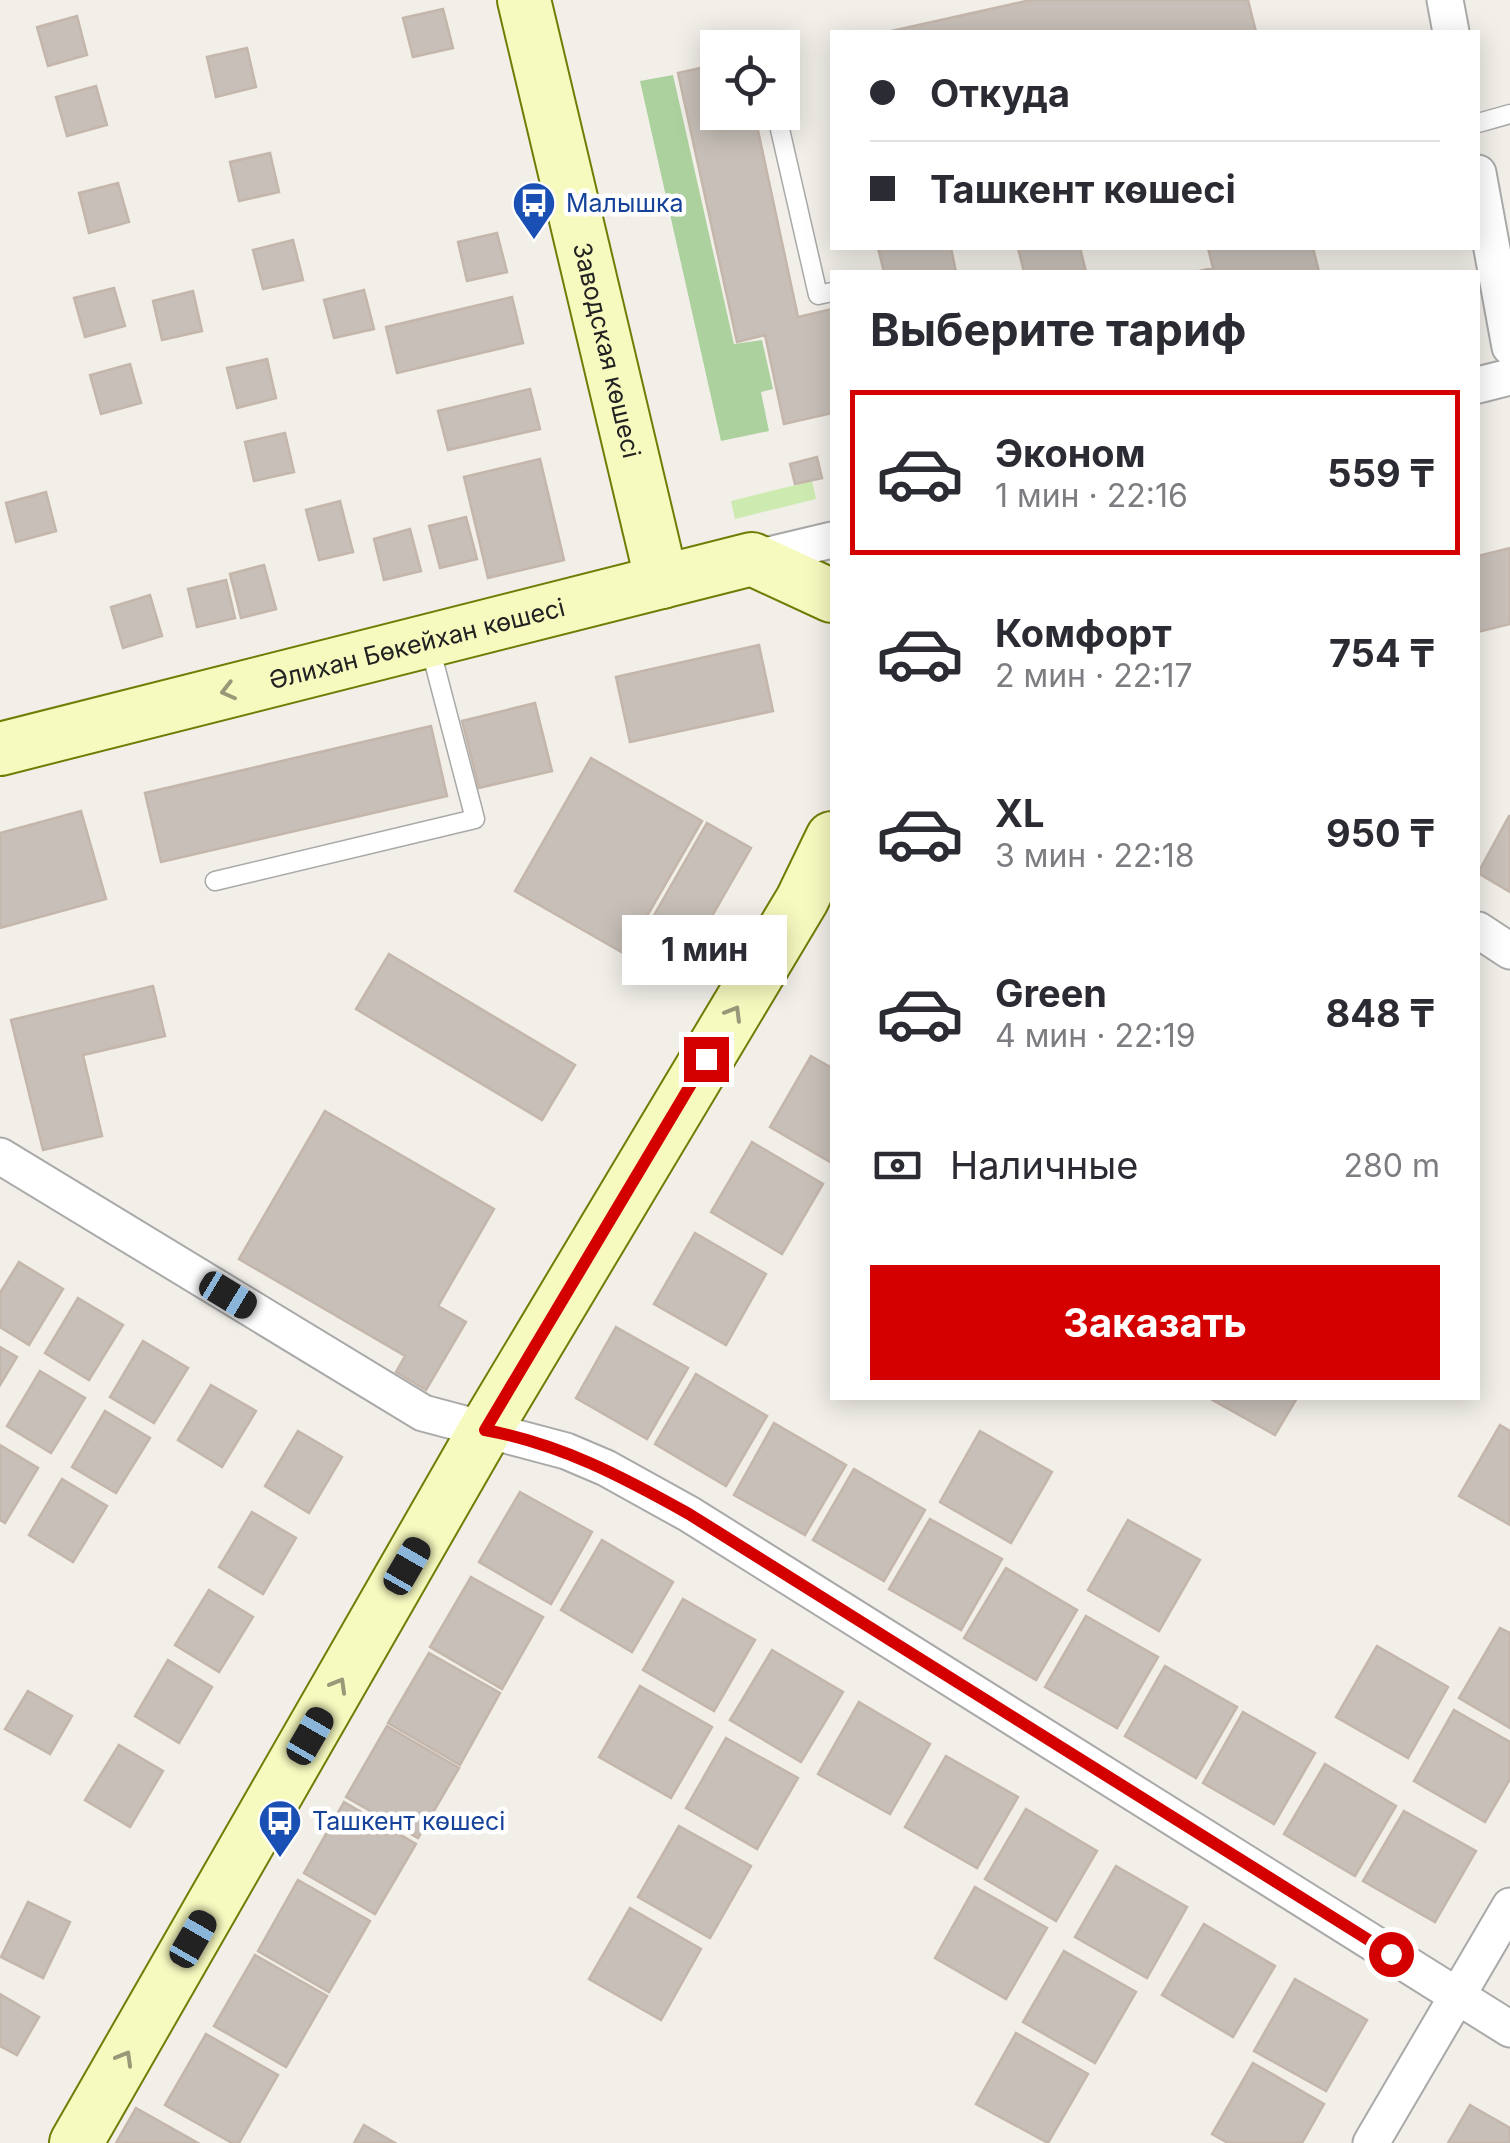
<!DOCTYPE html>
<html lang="ru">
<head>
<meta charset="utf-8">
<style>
  :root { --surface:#fff; --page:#f2f2f3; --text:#2b2b33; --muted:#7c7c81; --line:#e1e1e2; --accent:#d40000 }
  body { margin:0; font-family:Inter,sans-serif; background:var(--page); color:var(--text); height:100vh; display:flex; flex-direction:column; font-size:38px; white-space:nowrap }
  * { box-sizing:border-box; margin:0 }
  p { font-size:32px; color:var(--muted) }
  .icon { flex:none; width:55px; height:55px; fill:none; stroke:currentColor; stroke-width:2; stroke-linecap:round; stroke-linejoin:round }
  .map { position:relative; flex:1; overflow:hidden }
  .drawer { position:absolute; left:830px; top:270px; width:650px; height:1130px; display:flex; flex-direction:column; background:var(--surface); border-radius:0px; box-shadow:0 5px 25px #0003 }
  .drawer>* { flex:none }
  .guide { position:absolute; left:830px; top:30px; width:650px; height:220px; border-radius:0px; box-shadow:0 5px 25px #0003; display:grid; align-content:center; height:220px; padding:0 40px; background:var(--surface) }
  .controls { position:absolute; left:700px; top:30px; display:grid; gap:20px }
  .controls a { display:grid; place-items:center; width:100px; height:100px; border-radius:0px; background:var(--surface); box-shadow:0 5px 25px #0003; font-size:50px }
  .end { position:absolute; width:45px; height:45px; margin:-22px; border:12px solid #d40000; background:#fff; box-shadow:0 0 0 5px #fff }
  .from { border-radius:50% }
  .bubble { position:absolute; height:70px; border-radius:0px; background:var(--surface); box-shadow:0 5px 25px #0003; font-size:32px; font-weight:700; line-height:70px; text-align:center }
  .car { position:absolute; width:30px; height:60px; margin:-30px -15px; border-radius:12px; box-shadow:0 0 8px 2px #0007; background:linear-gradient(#222 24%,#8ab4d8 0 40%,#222 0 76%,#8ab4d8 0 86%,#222 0) }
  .guide b { display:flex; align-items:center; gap:35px; height:95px; font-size:38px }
  .guide b+b { border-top:2px solid var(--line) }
  .guide i { width:25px; height:25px; background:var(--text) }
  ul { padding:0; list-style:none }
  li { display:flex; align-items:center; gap:30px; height:165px; margin:0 20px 15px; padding:0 20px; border:5px solid transparent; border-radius:0px }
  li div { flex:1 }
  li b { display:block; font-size:38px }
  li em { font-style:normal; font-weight:700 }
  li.on { border-color:var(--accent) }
  li>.icon { width:90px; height:90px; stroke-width:1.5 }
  h2 { padding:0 40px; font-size:45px; line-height:120px }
  .pay { display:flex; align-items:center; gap:25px; height:110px; padding:0 40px; font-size:38px }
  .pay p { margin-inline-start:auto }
  .action { display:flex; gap:20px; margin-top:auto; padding:20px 40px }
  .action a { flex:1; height:115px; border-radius:0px; background:var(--accent); color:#fff; font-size:40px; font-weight:700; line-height:115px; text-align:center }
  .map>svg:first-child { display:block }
  .grass { fill:#cdebb0 }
  .forest { fill:#add19e }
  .building { fill:#c7bfb8; stroke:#c4b6ab; stroke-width:2.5 }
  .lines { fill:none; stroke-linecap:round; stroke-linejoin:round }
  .lane-casing { stroke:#a9a9a9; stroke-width:21 }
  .street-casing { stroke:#a9a9a9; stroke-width:39 }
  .secondary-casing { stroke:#707d05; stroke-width:56 }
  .lane { stroke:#fff; stroke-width:18 }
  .street { stroke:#fff; stroke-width:35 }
  .secondary { stroke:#f7fabf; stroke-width:52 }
  .oneway { stroke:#979978 }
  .route { stroke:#d40000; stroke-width:12 }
  .labels { text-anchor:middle; stroke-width:9; stroke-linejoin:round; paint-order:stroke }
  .transit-label { font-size:25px; fill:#164399; stroke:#fff; text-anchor:start }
  .street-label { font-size:25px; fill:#222; stroke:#fff }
</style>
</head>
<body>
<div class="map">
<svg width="1510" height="2143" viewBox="0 0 1510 2143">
  <rect width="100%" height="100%" fill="#f2efe9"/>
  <path class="grass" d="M812,481L816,499L735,519L731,501Z"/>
  <path class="forest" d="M673,75L734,344L762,340L773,389L761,392L769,431L721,441L640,81Z"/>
  <path class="building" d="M1031,0H1248L1256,32H887Z
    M443,9L453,48L413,57L403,18Z
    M77,16L87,55L48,66L37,27Z
    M247,48L256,87L216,97L207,57Z
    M718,64V112H754L798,317L832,309V413L784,424L765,335L737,342L678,73Z
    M96,86L107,125L67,136L56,97Z
    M270,153L279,192L239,201L230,162Z
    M118,183L129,222L89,233L79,193Z
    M497,233L507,272L467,281L458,242Z
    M293,240L303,280L263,289L253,250Z
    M878,248H951L956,272H884Z
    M1018,248H1080L1086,272H1024Z
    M1208,248H1313L1319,272H1195L1213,268Z
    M114,288L125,326L85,337L74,298Z
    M364,290L374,329L334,338L324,300Z
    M193,291L202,331L162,340L153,301Z
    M512,297L523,343L397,373L386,327Z
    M267,359L276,398L237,408L227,368Z
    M130,364L141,403L101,414L90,375Z
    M530,389L540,429L448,450L438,411Z
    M285,433L294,472L254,481L245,442Z
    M817,457L822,478L795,484L790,464Z
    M540,459L564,560L488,578L464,477Z
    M46,492L56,531L16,542L6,503Z
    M340,501L353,552L319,560L306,510Z
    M466,517L477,559L440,568L429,526Z
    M410,529L421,571L384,580L374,539Z
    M1510,548V624L1478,632V556Z
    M264,565L276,609L241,618L230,574Z
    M226,580L235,618L197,627L188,589Z
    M150,595L162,636L123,648L111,607Z
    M759,645L773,711L630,742L616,677Z
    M535,703L552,771L479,788L462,721Z
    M431,726L447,796L161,862L145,793Z
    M591,758L702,821L625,954L515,891Z
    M81,811L106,899L0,928V833Z
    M1509,816H1510V892L1478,873Z
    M707,823L751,848L681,970L637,945Z
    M389,954L575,1065L542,1120L356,1009Z
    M153,986L165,1036L83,1055L102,1136L43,1150L11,1020Z
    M811,1056L832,1068V1163L770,1127Z
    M325,1111L494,1209L438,1306L466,1322L426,1390L396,1372L405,1356L239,1259Z
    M752,1142L823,1184L782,1254L711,1212Z
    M695,1233L766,1274L726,1345L654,1304Z
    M19,1262L63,1289L29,1345L0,1327V1293Z
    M78,1298L123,1325L89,1380L45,1353Z
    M616,1327L688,1368L647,1439L576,1398Z
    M143,1341L188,1368L154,1423L110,1397Z
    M0,1347L17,1357L0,1385Z
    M40,1371L85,1398L51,1453L7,1426Z
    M696,1374L767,1416L726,1486L655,1444Z
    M211,1385L256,1411L222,1467L178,1440Z
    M1209,1398H1297L1275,1435Z
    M105,1411L150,1438L116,1493L72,1467Z
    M774,1423L846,1465L805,1535L734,1495Z
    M1500,1425L1510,1431V1525L1459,1496Z
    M298,1431L342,1457L309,1513L265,1486Z
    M980,1431L1052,1472L1011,1543L940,1502Z
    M0,1445L38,1468L5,1523L0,1520Z
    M854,1469L925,1510L884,1581L813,1540Z
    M62,1479L107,1506L73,1562L29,1535Z
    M520,1492L592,1532L551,1604L479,1562Z
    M252,1512L296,1538L263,1594L219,1567Z
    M930,1519L1002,1559L961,1630L889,1589Z
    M1128,1520L1200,1560L1159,1631L1088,1590Z
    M602,1540L673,1582L632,1652L561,1610Z
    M1006,1568L1077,1610L1036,1680L964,1638Z
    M471,1577L543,1617L502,1689L430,1647Z
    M209,1590L253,1617L219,1672L175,1645Z
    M683,1599L755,1640L714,1711L643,1670Z
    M1086,1616L1158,1657L1117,1728L1045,1687Z
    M1500,1628L1510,1633V1728L1459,1698Z
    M1377,1646L1448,1687L1408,1758L1336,1717Z
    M772,1650L843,1692L801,1762L730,1720Z
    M429,1653L500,1693L460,1765L388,1723Z
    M168,1660L212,1687L179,1743L135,1716Z
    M1165,1666L1237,1707L1196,1778L1125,1736Z
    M640,1686L712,1727L671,1798L599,1757Z
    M28,1691L72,1716L50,1754L5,1729Z
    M859,1702L930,1744L890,1814L818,1774Z
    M1454,1710L1510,1742V1779L1485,1822L1414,1781Z
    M1243,1712L1315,1753L1274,1824L1203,1783Z
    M387,1726L459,1768L418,1838L346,1797Z
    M726,1738L798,1778L757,1849L686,1808Z
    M119,1745L163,1771L130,1827L85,1800Z
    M946,1756L1018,1797L977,1868L905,1827Z
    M1325,1764L1396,1806L1355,1876L1284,1834Z
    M344,1802L416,1844L375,1914L304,1873Z
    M1026,1809L1097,1851L1056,1921L985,1879Z
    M1404,1811L1476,1851L1435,1922L1363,1881Z
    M679,1826L751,1866L710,1938L638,1897Z
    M1116,1866L1187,1907L1147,1978L1075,1937Z
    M298,1880L370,1921L329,1992L258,1951Z
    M975,1887L1047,1928L1006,1999L935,1958Z
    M28,1902L70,1922L43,1978L1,1957Z
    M630,1908L701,1949L661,2020L589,1979Z
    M1204,1924L1275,1966L1233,2037L1162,1995Z
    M1064,1951L1136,1992L1095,2063L1023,2022Z
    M255,1955L327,1996L286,2067L214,2026Z
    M1295,1979L1367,2020L1326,2091L1254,2051Z
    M0,1994L39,2017L17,2055L0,2046Z
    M1016,2033L1088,2074L1048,2143L976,2104Z
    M206,2034L278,2075L239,2143H232L165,2105Z
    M1253,2063L1324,2104L1302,2143H1228L1212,2134Z
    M1470,2105L1510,2128V2143H1448Z
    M136,2108L198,2143H116Z
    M364,2125L395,2143H354Z"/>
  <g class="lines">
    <g class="lane-casing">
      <path id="lane" d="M776,112L818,295L832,292
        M1478,123L1510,114
        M215,881L475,819L430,647"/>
    </g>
    <g class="street-casing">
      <path id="street" d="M1445,0L1451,32
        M1478,173L1510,347
        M1478,385L1510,377
        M752,559L832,540
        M1478,930L1510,951
        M0,1156L423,1413L566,1451L606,1468L689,1514L1510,2029
        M1371,2143L1510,1906"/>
    </g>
    <g class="secondary-casing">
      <g id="secondary">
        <path id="s1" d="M524,0L662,582"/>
        <path id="s2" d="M0,749L752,559L832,596"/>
        <path d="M76,2143L485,1430L802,900L832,838"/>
      </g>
    </g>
    <use href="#lane" class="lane"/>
    <use href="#street" class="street"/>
    <use href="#secondary" class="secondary"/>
  </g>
  <defs><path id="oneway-chevron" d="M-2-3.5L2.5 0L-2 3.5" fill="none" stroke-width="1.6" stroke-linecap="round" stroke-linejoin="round" transform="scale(2.5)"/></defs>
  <g class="oneway">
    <use href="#oneway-chevron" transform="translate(228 691) rotate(166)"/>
    <use href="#oneway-chevron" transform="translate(734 1013) rotate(-59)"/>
    <use href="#oneway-chevron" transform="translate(339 1685) rotate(-60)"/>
    <use href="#oneway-chevron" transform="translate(125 2058) rotate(-60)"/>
  </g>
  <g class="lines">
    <path class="route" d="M706,1059L485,1430C561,1444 623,1477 689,1514L1391,1954"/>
  </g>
  <defs>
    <g id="bus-pin" transform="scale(2.25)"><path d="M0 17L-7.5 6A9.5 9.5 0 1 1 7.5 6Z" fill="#1a4fb4" stroke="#fff"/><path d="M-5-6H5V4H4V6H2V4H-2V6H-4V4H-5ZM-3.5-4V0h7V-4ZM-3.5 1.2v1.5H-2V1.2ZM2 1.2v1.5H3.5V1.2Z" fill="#fff"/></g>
  </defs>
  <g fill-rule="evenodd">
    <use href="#bus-pin" x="534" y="203"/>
    <use href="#bus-pin" x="280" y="1821"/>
  </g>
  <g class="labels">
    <g class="transit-label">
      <text x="566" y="212">Малышка</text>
      <text x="312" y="1830">Ташкент көшесі</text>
    </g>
    <g class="street-label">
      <text dy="9" stroke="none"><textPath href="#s1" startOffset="360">Заводская көшесі</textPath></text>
      <text dy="9" stroke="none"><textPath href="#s2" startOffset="430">Әлихан Бөкейхан көшесі</textPath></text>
    </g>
  </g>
</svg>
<div class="controls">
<a><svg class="icon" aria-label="locate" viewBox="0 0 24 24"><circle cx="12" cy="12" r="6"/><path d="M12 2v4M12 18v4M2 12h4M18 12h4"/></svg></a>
</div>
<i class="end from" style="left:1391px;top:1954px"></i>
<i class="end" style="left:706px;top:1059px"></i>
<div class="bubble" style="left:622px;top:915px;width:165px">1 мин</div>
<i class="car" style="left:228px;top:1295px;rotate:121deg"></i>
<i class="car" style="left:407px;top:1566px;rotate:30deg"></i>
<i class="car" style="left:310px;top:1736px;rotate:30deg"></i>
<i class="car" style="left:193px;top:1939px;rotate:30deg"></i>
<div class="guide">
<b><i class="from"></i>Откуда</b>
<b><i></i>Ташкент көшесі</b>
</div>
<section class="drawer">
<h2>Выберите тариф</h2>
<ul>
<li class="on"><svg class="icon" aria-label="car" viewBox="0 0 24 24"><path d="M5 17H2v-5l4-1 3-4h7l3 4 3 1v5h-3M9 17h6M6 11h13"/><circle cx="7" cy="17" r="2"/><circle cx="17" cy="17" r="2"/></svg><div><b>Эконом</b><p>1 мин · 22:16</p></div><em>559 ₸</em></li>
<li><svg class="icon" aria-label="car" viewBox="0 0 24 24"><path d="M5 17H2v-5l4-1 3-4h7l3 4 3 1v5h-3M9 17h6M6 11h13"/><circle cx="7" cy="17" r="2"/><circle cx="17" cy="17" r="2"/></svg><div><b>Комфорт</b><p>2 мин · 22:17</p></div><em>754 ₸</em></li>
<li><svg class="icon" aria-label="car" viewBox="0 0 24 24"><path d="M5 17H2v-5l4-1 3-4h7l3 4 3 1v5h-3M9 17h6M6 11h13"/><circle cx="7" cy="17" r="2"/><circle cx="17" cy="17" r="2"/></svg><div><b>XL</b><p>3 мин · 22:18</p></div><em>950 ₸</em></li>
<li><svg class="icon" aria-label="car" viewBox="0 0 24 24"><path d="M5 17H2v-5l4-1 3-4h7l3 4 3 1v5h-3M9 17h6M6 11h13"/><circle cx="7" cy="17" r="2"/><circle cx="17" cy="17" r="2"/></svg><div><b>Green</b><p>4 мин · 22:19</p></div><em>848 ₸</em></li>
</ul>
<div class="pay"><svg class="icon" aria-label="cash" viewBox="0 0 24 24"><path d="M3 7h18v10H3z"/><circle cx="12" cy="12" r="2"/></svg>Наличные<p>280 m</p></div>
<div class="action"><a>Заказать</a></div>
</section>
</div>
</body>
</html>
